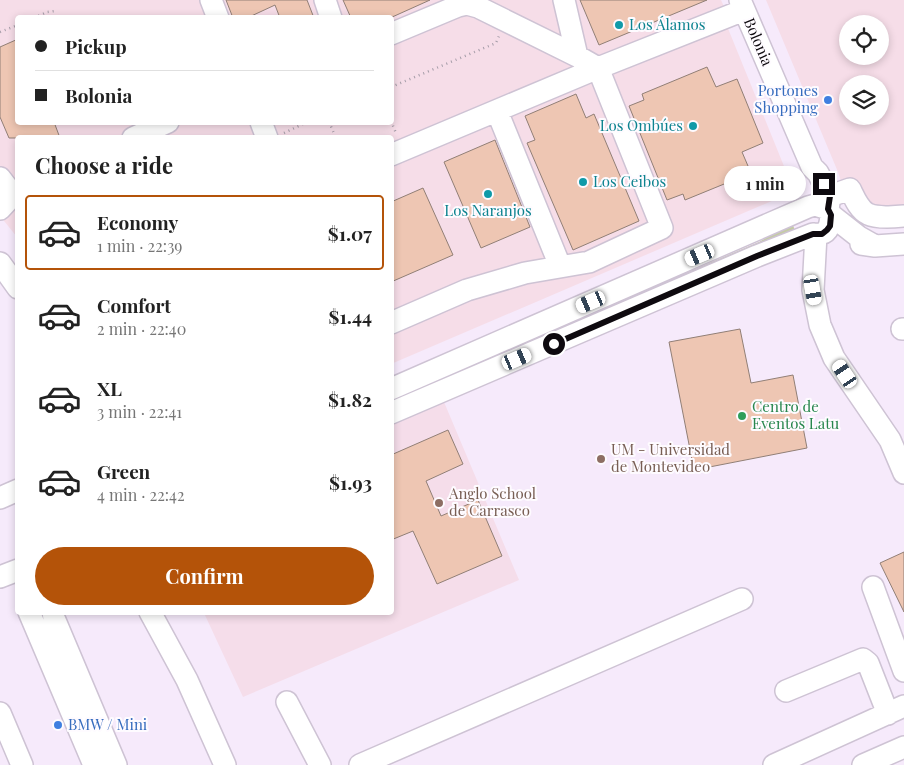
<!DOCTYPE html>
<html lang="en">
<head>
<meta charset="utf-8">
<style>
  :root { --surface:#fff; --page:#f2f2f2; --text:#222; --muted:#767676; --line:#e0e0e0; --accent:#b45309 }
  body { margin:0; font-family:"Playfair Display",serif; background:var(--page); color:var(--text); height:100vh; display:flex; flex-direction:column; font-size:19px; white-space:nowrap }
  * { box-sizing:border-box; margin:0 }
  p { font-size:16px; color:var(--muted) }
  .icon { flex:none; width:28px; height:28px; fill:none; stroke:currentColor; stroke-width:2; stroke-linecap:round; stroke-linejoin:round }
  .map { position:relative; flex:1; overflow:hidden }
  .panel { position:absolute; left:15px; top:135px; width:379px; height:480px; display:flex; flex-direction:column; background:var(--surface); border-radius:5px; box-shadow:0 2px 8px #0003 }
  .panel>* { flex:none }
  .hud { position:absolute; left:15px; top:15px; width:379px; height:110px; border-radius:5px; box-shadow:0 2px 8px #0003; display:grid; align-content:center; height:110px; padding:0 20px; background:var(--surface) }
  .fabs { position:absolute; left:839px; top:15px; display:grid; gap:10px }
  .fabs a { display:grid; place-items:center; width:50px; height:50px; border-radius:50%; background:var(--surface); box-shadow:0 2px 8px #0003; font-size:25px }
  .end { position:absolute; width:22px; height:22px; margin:-11px; border:6px solid #0e0a0f; background:#fff; box-shadow:0 0 0 2px #fff }
  .from { border-radius:50% }
  .bubble { position:absolute; height:35px; border-radius:18px; background:var(--surface); box-shadow:0 2px 8px #0003; font-size:16px; font-weight:700; line-height:35px; text-align:center }
  .car { position:absolute; width:15px; height:30px; margin:-15px -8px; border-radius:6px; box-shadow:0 0 4px 1px #0007; background:linear-gradient(#fff 24%,#345 0 40%,#fff 0 76%,#345 0 86%,#fff 0) }
  .hud b { display:flex; align-items:center; gap:18px; height:48px; font-size:19px }
  .hud b+b { border-top:1px solid var(--line) }
  .hud i { width:12px; height:12px; background:var(--text) }
  ul { padding:0; list-style:none }
  li { display:flex; align-items:center; gap:15px; height:75px; margin:0 10px 8px; padding:0 10px; border:2px solid transparent; border-radius:5px }
  li div { flex:1 }
  li b { display:block; font-size:19px }
  li em { font-style:normal; font-weight:700 }
  li.selected { border-color:var(--accent) }
  li>.icon { width:45px; height:45px; stroke-width:1.5 }
  h2 { padding:0 20px; font-size:22px; line-height:60px }
  .primary-button { display:flex; gap:10px; margin-top:auto; padding:10px 20px }
  .primary-button a { flex:1; height:58px; border-radius:30px; background:var(--accent); color:#fff; font-size:20px; font-weight:700; line-height:58px; text-align:center }
  .map>svg:first-child { display:block }
  .commercial { fill:#f6dde8; fill-rule:evenodd }
  .education { fill:#f5ddea }
  .green { fill:#c4cba5 }
  .building { fill:#eec6b3; stroke:#917f76 }
  .lines { fill:none; stroke-linecap:round; stroke-linejoin:round }
  .minor-casing { stroke:#cec3d4; stroke-width:24 }
  .path { stroke:#a69da9; stroke-width:2.5; stroke-dasharray:1 4; stroke-linecap:butt }
  .minor { stroke:#fff; stroke-width:21 }
  .route { stroke:#0e0a0f; stroke-width:6 }
  .culture-dot { fill:#0f9aa8; stroke:#fefbff; stroke-width:2 }
  .shop-dot { fill:#3f7fe0; stroke:#fefbff; stroke-width:2 }
  .leisure-dot { fill:#2e9e5b; stroke:#fefbff; stroke-width:2 }
  .education-dot { fill:#8d6e63; stroke:#fefbff; stroke-width:2 }
  .labels { text-anchor:middle; stroke-width:4; stroke-linejoin:round; paint-order:stroke }
  .culture-label { font-size:15px; fill:#0d838f; stroke:#fefbff; text-anchor:start }
  .street-label { font-size:15px; fill:#0e0a0f; stroke:#fefbff }
  .shop-label { font-size:15px; fill:#366cbe; stroke:#fefbff; text-anchor:end }
  .leisure-label { font-size:15px; fill:#27864d; stroke:#fefbff; text-anchor:start }
  .education-label { font-size:15px; fill:#785e54; stroke:#fefbff; text-anchor:start }
</style>
</head>
<body>
<div class="map">
<svg width="904" height="765" viewBox="0 0 904 765">
  <rect width="100%" height="100%" fill="#f6eafb"/>
  <path class="commercial" d="M0,0H721L732,24L727,26L790,181L781,197L391,364V138H18L17,237L0,216ZM18,18H391V122H18Z
    M766,0H904V224L848,202L838,172ZM848,24H880V56H848ZM848,84H880V116H848Z"/>
  <path class="education" d="M444,402L519,580L243,697L204,613L391,612V425Z"/>
  <path class="green" d="M790,224L793,225L795,231L391,402V398L759,242Z"/>
  <path class="building" d="M226,0H307L314,18H280L275,5L247,18H233Z
    M343,0H430L390,18H351Z
    M580,0H707L599,45Z
    M18,39V122H54L60,138H9L0,117V47Z
    M707,67L716,87L737,79L763,143L742,152L751,173L685,200L683,194L667,200L629,106L644,100L642,94Z
    M576,94L586,118L594,114L639,221L573,250L527,143L535,140L525,116Z
    M495,140L530,227L481,248L444,162Z
    M423,188L453,255L391,282V202Z
    M740,329L751,383L793,375L807,448L694,470L669,342Z
    M448,430L463,464L426,481L441,516L478,500L502,556L437,584L413,531L391,540V455Z
    M904,552V612L880,563Z"/>
  <g class="lines">
    <g class="minor-casing">
      <path id="minor" d="M211,0L218,18
        M325,0L331,18
        M564,0L577,56
        M740,0L812,167L818,173L830,196L828,209L831,215L859,237L875,246
        M391,34L458,6L467,4L478,7L577,56L598,68L662,228L589,262L525,273L467,290L391,323
        M497,111L560,266
        M261,122L267,138
        M133,138L168,122
        M391,155L598,68L744,10
        M0,178L13,195L0,209
        M830,196L850,189C854,197 859,210 868,214C876,218 895,217 904,216
        M816,235L813,290L820,325L834,358L890,440L904,473
        M861,244L875,246L904,244
        M0,263L18,288
        M902,329H904
        M391,389L808,207L815,205L828,209
        M391,413L757,256L813,234C828,236 830,227 831,215
        M0,498L18,490
        M0,577L18,570
        M873,587L904,671
        M29,612L94,765
        M53,612L54,618L116,765
        M150,612L187,680L225,765
        M786,691L863,659L868,663L888,714
        M287,702L320,765
        M0,713L22,765
        M360,765L742,599
        M774,765L904,706
        M863,765L904,747"/>
    </g>
    <path class="path" d="M34,18L47,12L55,11
      M0,32L18,25
      M391,87L496,43L499,36
      M391,121L396,133
      M329,122L336,138
      M284,133L307,122"/>
    <use href="#minor" class="minor"/>
  </g>
  <g class="lines">
    <path class="route" d="M554,344L757,256L813,234H822L827,230L830,226L831,215L828,209L830,196L824,184"/>
  </g>
  <g class="culture-dot">
    <circle cx="619" cy="25" r="5"/>
    <circle cx="693" cy="126" r="5"/>
    <circle cx="583" cy="182" r="5"/>
    <circle cx="488" cy="194" r="5"/>
  </g>
  <g class="shop-dot">
    <circle cx="828" cy="100" r="5"/>
    <circle cx="58" cy="725" r="5"/>
  </g>
  <circle class="leisure-dot" cx="742" cy="416" r="5"/>
  <g class="education-dot">
    <circle cx="601" cy="459" r="5"/>
    <circle cx="439" cy="503" r="5"/>
  </g>
  <g class="labels">
    <g class="culture-label">
      <text x="629" y="30">Los Álamos</text>
      <text x="683" y="131" text-anchor="end">Los Ombúes</text>
      <text x="593" y="187">Los Ceibos</text>
      <text x="488" y="216" text-anchor="middle">Los Naranjos</text>
    </g>
    <g class="street-label">
      <text transform="translate(758 42) rotate(67)" y="5">Bolonia</text>
    </g>
    <g class="shop-label">
      <text x="818" y="96">Portones<tspan x="818" dy="17">Shopping</tspan></text>
      <text x="68" y="730" text-anchor="start">BMW / Mini</text>
    </g>
    <g class="leisure-label">
      <text x="752" y="412">Centro de<tspan x="752" dy="17">Eventos Latu</tspan></text>
    </g>
    <g class="education-label">
      <text x="611" y="455">UM - Universidad<tspan x="611" dy="17">de Montevideo</tspan></text>
      <text x="449" y="499">Anglo School<tspan x="449" dy="17">de Carrasco</tspan></text>
    </g>
  </g>
</svg>
<div class="fabs">
<a><svg class="icon" aria-label="locate" viewBox="0 0 24 24"><circle cx="12" cy="12" r="6"/><path d="M12 2v4M12 18v4M2 12h4M18 12h4"/></svg></a>
<a><svg class="icon" aria-label="layers" viewBox="0 0 24 24"><path d="M12 4l9 5-9 5-9-5zM3 14l9 5 9-5"/></svg></a>
</div>
<i class="end from" style="left:554px;top:344px"></i>
<i class="end" style="left:824px;top:184px"></i>
<div class="bubble" style="left:724px;top:166px;width:82px">1 min</div>
<i class="car" style="left:700px;top:255px;rotate:247deg"></i>
<i class="car" style="left:813px;top:290px;rotate:170deg"></i>
<i class="car" style="left:591px;top:302px;rotate:247deg"></i>
<i class="car" style="left:517px;top:359px;rotate:67deg"></i>
<i class="car" style="left:845px;top:374px;rotate:326deg"></i>
<div class="hud">
<b><i class="from"></i>Pickup</b>
<b><i></i>Bolonia</b>
</div>
<section class="panel">
<h2>Choose a ride</h2>
<ul>
<li class="selected"><svg class="icon" aria-label="car" viewBox="0 0 24 24"><path d="M5 17H2v-5l4-1 3-4h7l3 4 3 1v5h-3M9 17h6M6 11h13"/><circle cx="7" cy="17" r="2"/><circle cx="17" cy="17" r="2"/></svg><div><b>Economy</b><p>1 min · 22:39</p></div><em>$1.07</em></li>
<li><svg class="icon" aria-label="car" viewBox="0 0 24 24"><path d="M5 17H2v-5l4-1 3-4h7l3 4 3 1v5h-3M9 17h6M6 11h13"/><circle cx="7" cy="17" r="2"/><circle cx="17" cy="17" r="2"/></svg><div><b>Comfort</b><p>2 min · 22:40</p></div><em>$1.44</em></li>
<li><svg class="icon" aria-label="car" viewBox="0 0 24 24"><path d="M5 17H2v-5l4-1 3-4h7l3 4 3 1v5h-3M9 17h6M6 11h13"/><circle cx="7" cy="17" r="2"/><circle cx="17" cy="17" r="2"/></svg><div><b>XL</b><p>3 min · 22:41</p></div><em>$1.82</em></li>
<li><svg class="icon" aria-label="car" viewBox="0 0 24 24"><path d="M5 17H2v-5l4-1 3-4h7l3 4 3 1v5h-3M9 17h6M6 11h13"/><circle cx="7" cy="17" r="2"/><circle cx="17" cy="17" r="2"/></svg><div><b>Green</b><p>4 min · 22:42</p></div><em>$1.93</em></li>
</ul>
<div class="primary-button"><a>Confirm</a></div>
</section>
</div>
</body>
</html>
